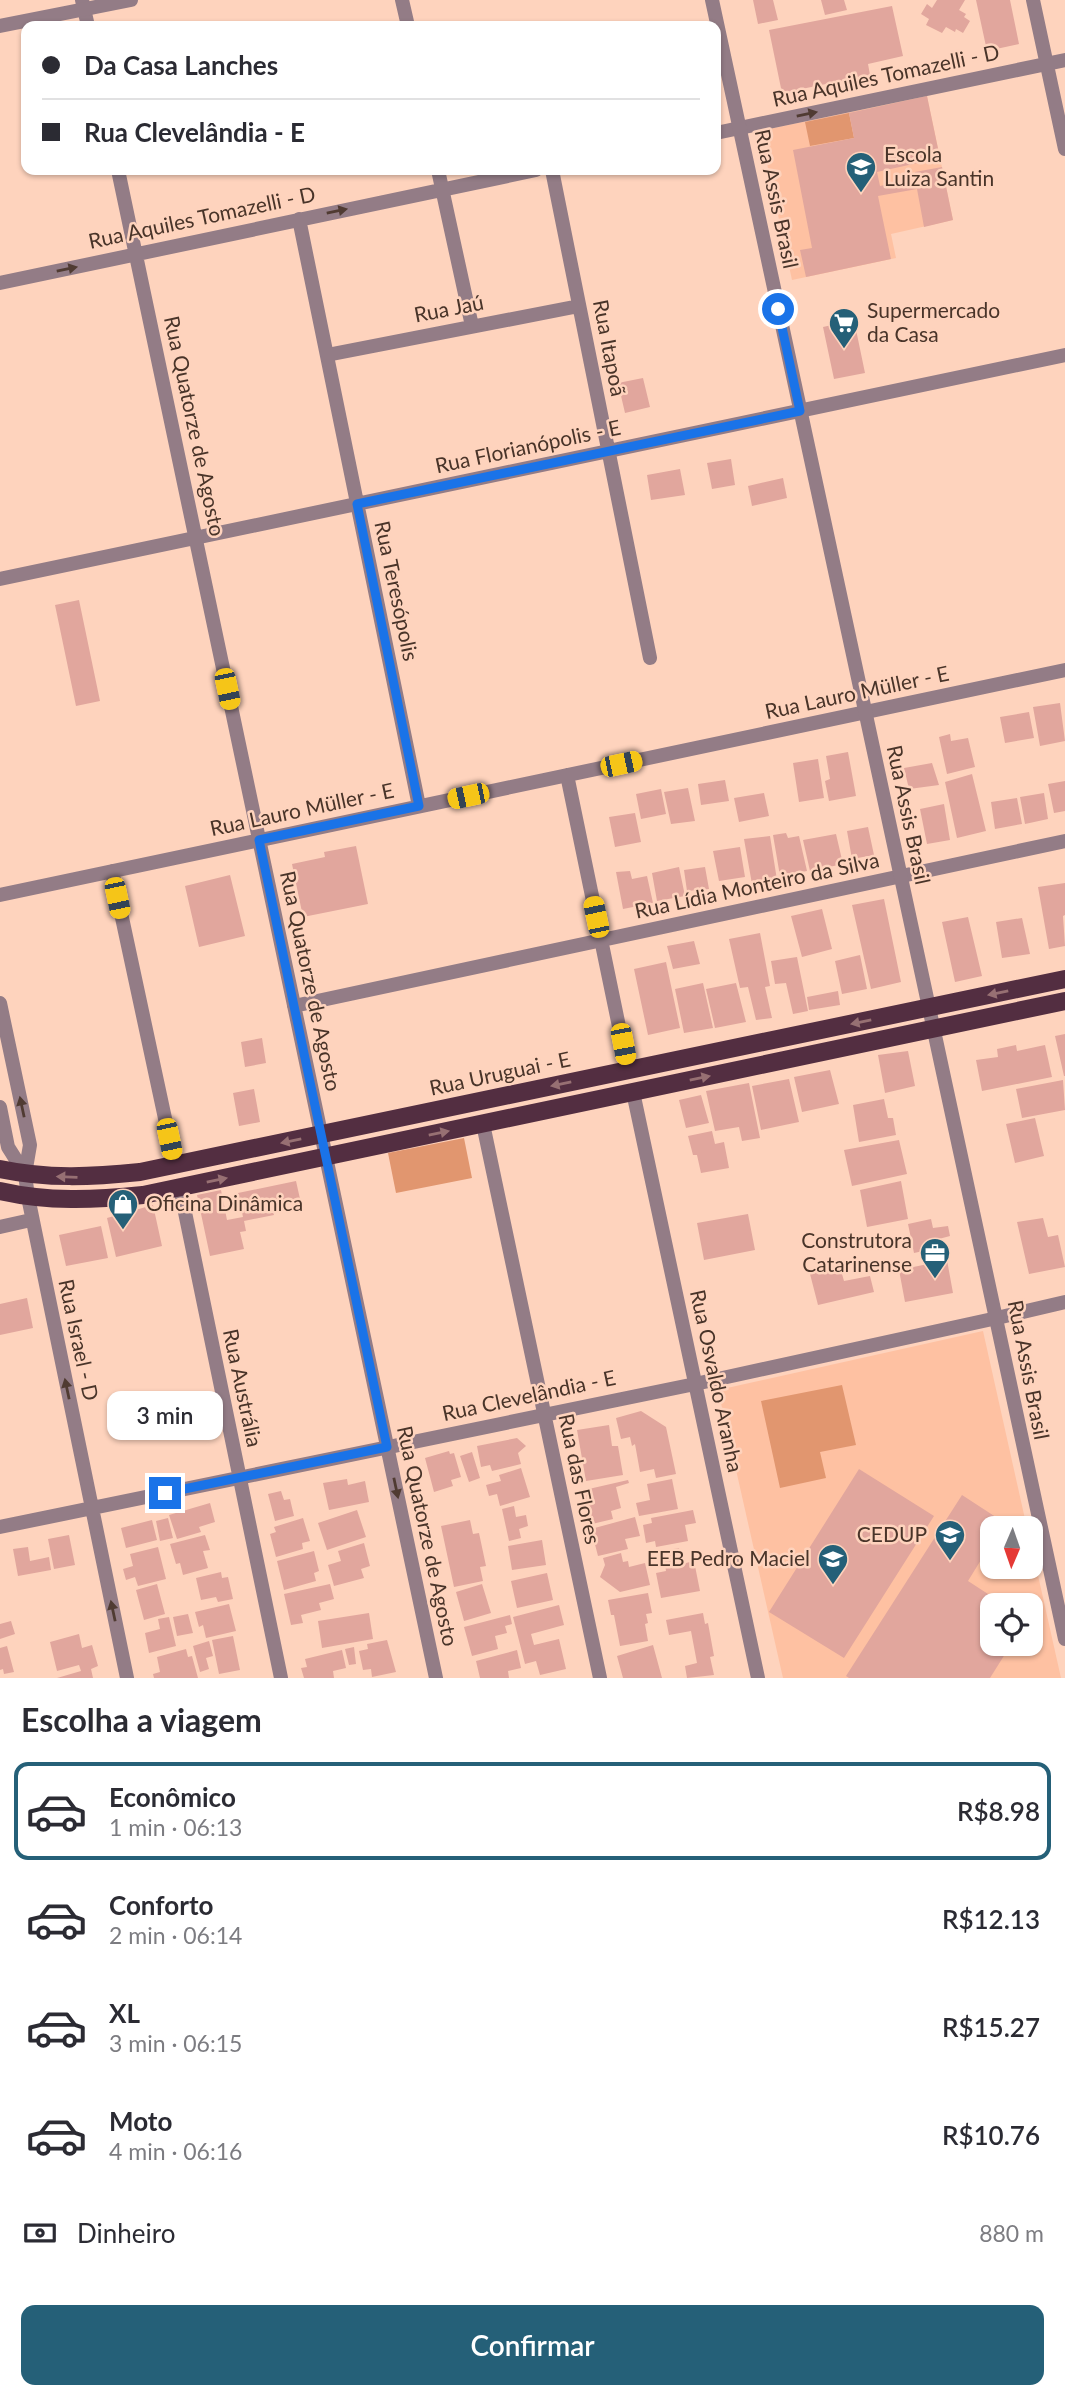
<!DOCTYPE html>
<html lang="pt">
<head>
<meta charset="utf-8">
<style>
  :root { --surface:#fff; --page:#f7f7f7; --text:#2b2b33; --muted:#7c7c81; --line:#e1e1e2; --accent:#256078 }
  body { margin:0; font-family:Lato,sans-serif; background:var(--page); color:var(--text); height:100vh; display:flex; flex-direction:column; font-size:26px; white-space:nowrap }
  * { box-sizing:border-box; margin:0 }
  p { font-size:23px; color:var(--muted) }
  .icon { flex:none; width:38px; height:38px; fill:none; stroke:currentColor; stroke-width:2; stroke-linecap:round; stroke-linejoin:round }
  .map { position:relative; height:1678px; overflow:hidden }
  .panel { display:flex; flex-direction:column; background:var(--surface); flex:1 }
  .panel>* { flex:none }
  .guide { position:absolute; left:21px; top:21px; width:700px; height:154px; border-radius:14px; box-shadow:0 2px 5px #0004; display:grid; align-content:center; height:154px; padding:0 21px; background:var(--surface) }
  .needle { width:46px; rotate:182deg }
  .tools { position:absolute; left:980px; top:1516px; display:grid; gap:14px }
  .tools a { display:grid; place-items:center; width:63px; height:63px; border-radius:14px; background:var(--surface); box-shadow:0 2px 5px #0004; font-size:35px }
  .end { position:absolute; width:32px; height:32px; margin:-16px; border:9px solid #1a73e8; background:#fff; box-shadow:0 0 0 4px #fff }
  .from { border-radius:50% }
  .bubble { position:absolute; height:49px; border-radius:14px; background:var(--surface); box-shadow:0 2px 5px #0004; font-size:23px; font-weight:600; line-height:49px; text-align:center }
  .car { position:absolute; width:21px; height:42px; margin:-21px -10px; border-radius:9px; box-shadow:0 0 5px 2px #0007; background:linear-gradient(#f5c518 24%,#345 0 40%,#f5c518 0 76%,#345 0 86%,#f5c518 0) }
  .guide b { display:flex; align-items:center; gap:24px; height:66px; font-size:26px }
  .guide b+b { border-top:2px solid var(--line) }
  .guide i { width:18px; height:18px; background:var(--text) }
  ul { padding:0; list-style:none }
  li { display:flex; align-items:center; gap:21px; height:98px; margin:0 14px 10px; padding:0 7px; border:4px solid transparent; border-radius:14px }
  li div { flex:1 }
  li b { display:block; font-size:26px }
  li em { font-style:normal; font-weight:600 }
  li.selected { border-color:var(--accent) }
  li>.icon { width:63px; height:63px; stroke-width:1.5 }
  h2 { padding:0 21px; font-size:32px; line-height:84px }
  .pay { display:flex; align-items:center; gap:18px; height:77px; padding:0 21px; font-size:26px }
  .pay p { margin-inline-start:auto }
  .action { display:flex; gap:14px; margin-top:auto; padding:14px 21px }
  .action a { flex:1; height:80px; border-radius:14px; background:var(--accent); color:#fff; font-size:28px; font-weight:600; line-height:80px; text-align:center }
  .map>svg:first-child { display:block }
  .built { fill:#fec1a2; fill-rule:evenodd }
  .green { fill:#e1966f }
  .building { fill:#e1a69d }
  .lines { fill:none; stroke-linecap:round; stroke-linejoin:round }
  .minor { stroke:#937c86; stroke-width:14 }
  .tertiary { stroke:#937c86; stroke-width:14 }
  .primary { stroke:#532e41; stroke-width:18 }
  .oneway { fill:#503b32 }
  .oneway2 { fill:#977073 }
  .route { stroke:#1a73e8; stroke-width:9 }
  .labels { text-anchor:middle; stroke-width:5; stroke-linejoin:round; paint-order:stroke }
  .street-label { font-size:21px; fill:#493429; stroke:#fed3bd }
  .poi-label { font-size:21px; fill:#493429; stroke:#fed3bd; text-anchor:start }
</style>
</head>
<body>
<div class="map">
<svg width="1065" height="1678" viewBox="0 0 1065 1678">
  <rect width="100%" height="100%" fill="#fed3bd"/>
  <path class="built" d="M927,96L953,220L891,234L896,258L792,280L760,131Z
    M983,1331L1027,1528H992V1566H1031V1544L1061,1678H783L718,1390ZM992,1605H1031V1643H992Z"/>
  <path class="green" d="M849,113L854,138L810,146L805,122Z
    M464,1138L472,1178L396,1193L388,1153Z
    M842,1385L856,1445L820,1452L826,1478L780,1488L761,1401Z"/>
  <path class="building" d="M753,0H773L778,20L758,24Z
    M821,0H844L847,10L825,15Z
    M937,0H965L959,10L966,14L964,17L970,21L963,33L956,29L955,32L946,27L942,33L926,25L929,19L921,14L927,4L932,8Z
    M976,0H1010L1019,44L987,51Z
    M892,6L903,56L868,64L870,75L782,93L769,30Z
    M927,96L940,158L877,172L880,186L916,179L915,172L942,167L953,220L924,227L917,189L878,196L891,259L806,277L800,250L812,248L793,150L854,138L849,113Z
    M854,320L865,373L834,379L823,327Z
    M643,378L650,407L625,413L618,383Z
    M731,459L735,485L712,489L707,463Z
    M680,469L685,495L651,500L647,475Z
    M783,478L787,498L752,506L748,486Z
    M79,600L100,701L76,706L55,605Z
    M1060,703L1065,741L1040,746L1033,707Z
    M1029,712L1034,738L1005,743L1000,717Z
    M950,734L951,741L968,738L975,767L947,774L939,737Z
    M848,752L856,796L829,801L825,781L830,779L826,756Z
    M818,759L824,798L799,802L793,763Z
    M932,763L939,785L909,789L904,768Z
    M972,774L986,831L957,838L945,782Z
    M725,780L729,801L701,805L698,784Z
    M1065,781V811L1054,813L1048,784Z
    M688,788L695,821L671,824L664,792Z
    M661,789L666,814L641,819L636,794Z
    M764,793L769,816L739,822L734,798Z
    M1044,793L1048,819L1025,824L1020,797Z
    M1017,798L1022,824L995,829L991,802Z
    M944,804L950,840L927,844L920,809Z
    M635,813L641,842L615,847L609,817Z
    M868,827L874,855L852,859L847,831Z
    M786,833L788,838L799,836L807,871L780,876L773,835Z
    M836,834L843,864L810,871L803,840Z
    M770,836L777,880L752,884L744,839Z
    M356,846L368,904L303,917L292,864L325,857L324,852Z
    M740,847L745,877L719,881L713,851Z
    M679,867L685,896L657,901L652,873Z
    M705,867L709,889L687,891L684,870Z
    M630,871L632,879L647,876L653,903L623,909L616,872Z
    M230,875L245,936L199,947L185,886Z
    M1065,883V915L1063,916L1065,946L1049,949L1038,887Z
    M884,899L901,982L871,989L852,905Z
    M822,909L832,949L802,957L791,916Z
    M968,917L982,976L955,982L942,922Z
    M1022,918L1030,954L1002,958L996,922Z
    M760,933L770,986L765,987L772,1018L756,1020L748,987L740,988L729,939Z
    M694,941L700,964L673,969L667,946Z
    M860,955L867,989L842,994L835,961Z
    M797,957L808,1011L793,1014L786,983L775,984L771,961Z
    M666,962L680,1028L648,1035L634,969Z
    M703,983L713,1028L684,1033L675,989Z
    M736,983L746,1022L715,1028L706,989Z
    M838,991L840,1005L809,1010L807,997Z
    M1065,1034V1076H1064L1055,1036Z
    M262,1038L266,1063L245,1067L241,1042Z
    M1016,1045L1017,1051L1045,1045L1052,1077L982,1091L976,1060L998,1057L997,1049Z
    M908,1051L915,1086L885,1093L878,1055Z
    M830,1070L839,1104L802,1112L794,1077Z
    M789,1079L799,1122L761,1130L752,1086Z
    M1063,1080L1065,1110L1022,1118L1016,1089Z
    M749,1083L760,1138L742,1141L739,1127L715,1131L706,1091Z
    M254,1089L260,1122L239,1126L233,1093Z
    M701,1095L709,1123L686,1128L679,1100Z
    M884,1099L888,1118H893L896,1135L859,1142L853,1105Z
    M1035,1118L1044,1156L1015,1163L1006,1124Z
    M712,1131L715,1144L724,1142L729,1168L701,1173L697,1155H693L688,1136Z
    M899,1140L907,1174L852,1186L844,1150Z
    M296,1181L300,1199L271,1205L274,1215L244,1221L246,1231L240,1232L244,1249L210,1256L197,1195L221,1190L227,1220L243,1217L238,1193Z
    M901,1181L908,1219L867,1227L860,1190Z
    M153,1205L162,1246L116,1257L107,1218Z
    M748,1214L755,1250L704,1260L697,1223Z
    M1043,1218L1048,1237L1058,1235L1065,1267L1029,1274L1017,1222Z
    M931,1219L933,1228L948,1226L950,1236L935,1240L937,1248L914,1253L908,1224Z
    M101,1226L108,1258L66,1266L59,1235Z
    M947,1260L953,1293L905,1302L899,1270Z
    M840,1267L844,1281L870,1276L874,1292L818,1305L810,1274Z
    M27,1298L33,1328L0,1335V1304Z
    M641,1411L666,1427L676,1474L656,1478L654,1469L640,1472L635,1444L632,1446L630,1437L621,1439L616,1418Z
    M609,1425L612,1446H618L623,1475L586,1481L577,1430Z
    M517,1438L526,1446L518,1453L521,1464L492,1471L490,1465L481,1467L477,1446Z
    M449,1451L450,1454L454,1453L461,1477L451,1480L453,1486L434,1492L425,1458Z
    M472,1452L480,1478L469,1482L460,1456Z
    M521,1468L530,1497L500,1506L497,1494L489,1496L486,1485L501,1481L499,1475Z
    M859,1469L934,1516L844,1658L769,1612Z
    M347,1479L348,1485L365,1481L369,1502L329,1510L323,1483Z
    M672,1479L678,1509L639,1516L636,1503L650,1500L647,1484Z
    M628,1480L629,1483L616,1487L621,1508L611,1511L613,1519L592,1524L588,1506L584,1507L580,1491Z
    M281,1491L284,1500L290,1499L294,1516L275,1521L268,1494Z
    M962,1495L1005,1523L1002,1528H992V1542L968,1581L1005,1605H992V1643H1012L990,1678H849L846,1676Z
    M210,1503L215,1522L199,1527L201,1532L177,1539L169,1515Z
    M514,1506L516,1517L526,1515L528,1526L519,1529L521,1538L509,1541L502,1509Z
    M357,1510L366,1537L327,1550L318,1523Z
    M693,1510L696,1523L685,1525L688,1541L656,1547L655,1541L646,1543L643,1525L652,1523L651,1518Z
    M635,1517L640,1536L625,1539L628,1549L598,1556L591,1529Z
    M168,1518L173,1538L160,1541L156,1521Z
    M303,1518L310,1541L302,1543L303,1549L276,1557L270,1534L276,1532L274,1527Z
    M152,1520L157,1540L126,1548L121,1528Z
    M470,1520L473,1534L479,1533L486,1566L480,1567L483,1581L454,1587L441,1526Z
    M69,1535L75,1565L54,1569L48,1539Z
    M205,1535L210,1550L203,1551L208,1568L183,1575L180,1563L176,1564L170,1544Z
    M542,1540L546,1565L512,1570L508,1546Z
    M364,1543L370,1566L361,1569L364,1578L334,1586L328,1565L341,1561L338,1551Z
    M28,1547L30,1561L49,1557L51,1570L18,1576L13,1549Z
    M158,1547L166,1579L138,1586L135,1577L126,1580L123,1569L133,1566L130,1554Z
    M679,1548L682,1564L694,1561L700,1591L661,1598L656,1573L666,1571L663,1551Z
    M314,1551L319,1571L314,1573L316,1581L284,1590L277,1561Z
    M621,1553L623,1562L628,1561L629,1567L645,1563L650,1585L620,1592L600,1577L605,1565L603,1558Z
    M221,1572L222,1578L228,1577L233,1599L218,1602L216,1597L201,1600L196,1578Z
    M547,1573L553,1600L517,1608L511,1581Z
    M157,1584L165,1614L144,1620L136,1590Z
    M330,1584L334,1599L319,1603L321,1610L301,1615L303,1623L291,1625L284,1594Z
    M482,1584L491,1613L464,1621L456,1592Z
    M648,1593L652,1613L646,1614L648,1623L645,1624L648,1641L620,1646L614,1615H611L608,1600Z
    M229,1604L236,1631L206,1638L203,1625L199,1627L195,1612Z
    M559,1605L564,1625L531,1634L534,1645L559,1639L566,1669L540,1675L536,1661L525,1664L513,1617Z
    M369,1613L373,1639L322,1648L318,1621Z
    M703,1613L705,1624L708,1623L714,1656L710,1657L714,1675L687,1678L685,1666L697,1663L691,1631L669,1635L666,1620Z
    M188,1614L193,1633L177,1636L173,1617Z
    M510,1615L512,1624L505,1626L507,1633L495,1636L498,1649L472,1656L464,1627Z
    M169,1617L176,1646L149,1653L145,1633L160,1629L158,1619Z
    M11,1621L15,1634L0,1639V1624Z
    M79,1634L82,1648L92,1645L98,1666L91,1669L93,1678H57L81,1671L79,1665L57,1671L50,1642Z
    M233,1636L240,1670L219,1674L212,1640Z
    M387,1640L396,1672L372,1677L371,1669L363,1670L359,1651L368,1649L367,1644Z
    M209,1641L213,1656L206,1658L209,1669L200,1672L193,1646Z
    M653,1645L662,1678H623L617,1656Z
    M7,1646L14,1672L4,1674L3,1669L0,1670V1648Z
    M354,1647L356,1664L349,1665L345,1649Z
    M186,1649L188,1657L192,1656L198,1678H154L153,1674L160,1672L157,1657Z
    M342,1650L346,1668L333,1671L334,1678H304L301,1668L307,1667L305,1659Z
    M517,1650L521,1668L508,1671L509,1678H480L476,1661Z"/>
  <g class="lines">
    <path class="minor" d="M82,0L88,26
      M402,0L408,26
      M1033,0L1065,149
      M716,133L1065,60
      M118,170L326,1157
      M438,170L472,326
      M552,170L650,658
      M299,219L419,806
      M0,283L536,170
      M327,355L579,306
      M0,579L1065,355
      M567,775L628,1070
      M112,871L175,1165
      M0,895L1065,670
      M294,1006L1065,841
      M633,1092L758,1678
      M483,1124L600,1678
      M180,1188L281,1678
      M28,1197L127,1678
      M0,1227L31,1220
      M0,1527L695,1384L997,1318"/>
    <path class="tertiary" d="M712,0L1065,1639
      M0,26L131,0
      M0,1003L30,1145L25,1174L28,1197
      M0,1107L8,1147L25,1174
      M326,1157L436,1678
      M997,1318L1065,1302"/>
    <path class="primary" d="M0,1169C47,1179 92,1177 140,1172L1065,979
      M0,1191C48,1202 94,1200 143,1195L1065,1001"/>
  </g>
  <defs><path id="oneway-solid" d="M-6-.8H1V-3.2L6.5 0L1 3.2V.8H-6Z" transform="scale(1.75)"/></defs>
  <g class="oneway">
    <use href="#oneway-solid" transform="translate(807 114) rotate(-12)"/>
    <use href="#oneway-solid" transform="translate(337 211) rotate(-12)"/>
    <use href="#oneway-solid" transform="translate(67 269) rotate(-12)"/>
    <use href="#oneway-solid" transform="translate(22 1107) rotate(-102)"/>
    <use href="#oneway-solid" transform="translate(67 1389) rotate(-102)"/>
    <use href="#oneway-solid" transform="translate(396 1488) rotate(78)"/>
    <use href="#oneway-solid" transform="translate(113 1611) rotate(-102)"/>
  </g>
  <g class="oneway2">
    <use href="#oneway-solid" transform="translate(998 993) rotate(168)"/>
    <use href="#oneway-solid" transform="translate(861 1022) rotate(168)"/>
    <use href="#oneway-solid" transform="translate(700 1078) rotate(-12)"/>
    <use href="#oneway-solid" transform="translate(561 1084) rotate(168)"/>
    <use href="#oneway-solid" transform="translate(439 1133) rotate(-12)"/>
    <use href="#oneway-solid" transform="translate(291 1141) rotate(168)"/>
    <use href="#oneway-solid" transform="translate(67 1177) rotate(-178)"/>
    <use href="#oneway-solid" transform="translate(217 1180) rotate(-12)"/>
  </g>
  <g class="lines">
    <path class="route" d="M165,1493L387,1447L259,840L419,806L357,504L800,411L778,309"/>
  </g>
  <defs>
    <g id="school-pin" transform="scale(1.575)"><path d="M0 17L-7.5 6A9.5 9.5 0 1 1 7.5 6Z" fill="#256078" stroke="#fed3bd"/><path d="M0-5L7-2L0 1L-7-2ZM-4 1L0 2.5L4 1V4Q0 6-4 4Z" fill="#fff"/></g>
    <g id="supermarket-pin" transform="scale(1.575)"><path d="M0 17L-7.5 6A9.5 9.5 0 1 1 7.5 6Z" fill="#256078" stroke="#fed3bd"/><path d="M-6-5.5h2.5l.6 2H6L4.5 2H-2.5L-4.4-4H-6ZM-1.5 3.2a1.3 1.3 0 1 0 .1 0ZM3 3.2a1.3 1.3 0 1 0 .1 0Z" fill="#fff"/></g>
    <g id="shop-pin" transform="scale(1.575)"><path d="M0 17L-7.5 6A9.5 9.5 0 1 1 7.5 6Z" fill="#256078" stroke="#fed3bd"/><path d="M-5-2.5h2.3a2.7 3.5 0 0 1 5.4 0H5L5.5 6h-11ZM-1.5-2.5h3a1.5 2.3 0 0 0-3 0Z" fill="#fff"/></g>
    <g id="office-pin" transform="scale(1.575)"><path d="M0 17L-7.5 6A9.5 9.5 0 1 1 7.5 6Z" fill="#256078" stroke="#fed3bd"/><path d="M-6-3h4V-5.5h4V-3h4V5H-6ZM-1-4.5V-3h2v-1.5ZM-6 0V1H6V0Z" fill="#fff"/></g>
  </defs>
  <g fill-rule="evenodd">
    <use href="#school-pin" x="861" y="167"/>
    <use href="#supermarket-pin" x="844" y="323"/>
    <use href="#shop-pin" x="123" y="1204"/>
    <use href="#office-pin" x="935" y="1253"/>
    <use href="#school-pin" x="950" y="1535"/>
    <use href="#school-pin" x="833" y="1559"/>
  </g>
  <g class="labels">
    <g class="street-label">
      <text transform="translate(886 76) rotate(-12)" y="7">Rua Aquiles Tomazelli - D</text>
      <text transform="translate(776 199) rotate(78)" y="7">Rua Assis Brasil</text>
      <text transform="translate(202 218) rotate(-12)" y="7">Rua Aquiles Tomazelli - D</text>
      <text transform="translate(449 309) rotate(-11)" y="7">Rua Jaú</text>
      <text transform="translate(609 348) rotate(79)" y="7">Rua Itapoã</text>
      <text transform="translate(194 426) rotate(78)" y="7">Rua Quatorze de Agosto</text>
      <text transform="translate(528 447) rotate(-12)" y="7">Rua Florianópolis - E</text>
      <text transform="translate(396 591) rotate(78)" y="7">Rua Teresópolis</text>
      <text transform="translate(857 693) rotate(-12)" y="7">Rua Lauro Müller - E</text>
      <text transform="translate(302 810) rotate(-12)" y="7">Rua Lauro Müller - E</text>
      <text transform="translate(908 815) rotate(78)" y="7">Rua Assis Brasil</text>
      <text transform="translate(757 886) rotate(-12)" y="7">Rua Lídia Monteiro da Silva</text>
      <text transform="translate(310 981) rotate(78)" y="7">Rua Quatorze de Agosto</text>
      <text transform="translate(500 1074) rotate(-12)" y="7">Rua Uruguai - E</text>
      <text transform="translate(78 1340) rotate(78)" y="7">Rua Israel - D</text>
      <text transform="translate(1028 1370) rotate(79)" y="7">Rua Assis Brasil</text>
      <text transform="translate(716 1381) rotate(78)" y="7">Rua Osvaldo Aranha</text>
      <text transform="translate(242 1388) rotate(78)" y="7">Rua Austrália</text>
      <text transform="translate(529 1396) rotate(-12)" y="7">Rua Clevelândia - E</text>
      <text transform="translate(579 1479) rotate(78)" y="7">Rua das Flores</text>
      <text transform="translate(427 1536) rotate(78)" y="7">Rua Quatorze de Agosto</text>
    </g>
    <g class="poi-label">
      <text x="884" y="162">Escola<tspan x="884" dy="24">Luiza Santin</tspan></text>
      <text x="867" y="318">Supermercado<tspan x="867" dy="24">da Casa</tspan></text>
      <text x="146" y="1211">Oficina Dinâmica</text>
      <text x="912" y="1248" text-anchor="end">Construtora<tspan x="912" dy="24">Catarinense</tspan></text>
      <text x="927" y="1542" text-anchor="end">CEDUP</text>
      <text x="810" y="1566" text-anchor="end">EEB Pedro Maciel</text>
    </g>
  </g>
</svg>
<div class="tools">
<a><svg class="needle" viewBox="-14 -14 28 28"><path d="M0-13l5 13h-10z" fill="#e53935"/><path d="M0 13l5-13h-10z" fill="#7c7c81"/></svg></a>
<a><svg class="icon" aria-label="locate" viewBox="0 0 24 24"><circle cx="12" cy="12" r="6"/><path d="M12 2v4M12 18v4M2 12h4M18 12h4"/></svg></a>
</div>
<i class="end from" style="left:778px;top:309px"></i>
<i class="end" style="left:165px;top:1493px"></i>
<div class="bubble" style="left:107px;top:1391px;width:116px">3 min</div>
<i class="car" style="left:227px;top:689px;rotate:168deg"></i>
<i class="car" style="left:621px;top:764px;rotate:78deg"></i>
<i class="car" style="left:468px;top:796px;rotate:258deg"></i>
<i class="car" style="left:117px;top:898px;rotate:168deg"></i>
<i class="car" style="left:596px;top:917px;rotate:348deg"></i>
<i class="car" style="left:623px;top:1044px;rotate:169deg"></i>
<i class="car" style="left:169px;top:1139px;rotate:168deg"></i>
<div class="guide">
<b><i class="from"></i>Da Casa Lanches</b>
<b><i></i>Rua Clevelândia - E</b>
</div>
</div>
<section class="panel">
<h2>Escolha a viagem</h2>
<ul>
<li class="selected"><svg class="icon" aria-label="car" viewBox="0 0 24 24"><path d="M5 17H2v-5l4-1 3-4h7l3 4 3 1v5h-3M9 17h6M6 11h13"/><circle cx="7" cy="17" r="2"/><circle cx="17" cy="17" r="2"/></svg><div><b>Econômico</b><p>1 min · 06:13</p></div><em>R$8.98</em></li>
<li><svg class="icon" aria-label="car" viewBox="0 0 24 24"><path d="M5 17H2v-5l4-1 3-4h7l3 4 3 1v5h-3M9 17h6M6 11h13"/><circle cx="7" cy="17" r="2"/><circle cx="17" cy="17" r="2"/></svg><div><b>Conforto</b><p>2 min · 06:14</p></div><em>R$12.13</em></li>
<li><svg class="icon" aria-label="car" viewBox="0 0 24 24"><path d="M5 17H2v-5l4-1 3-4h7l3 4 3 1v5h-3M9 17h6M6 11h13"/><circle cx="7" cy="17" r="2"/><circle cx="17" cy="17" r="2"/></svg><div><b>XL</b><p>3 min · 06:15</p></div><em>R$15.27</em></li>
<li><svg class="icon" aria-label="car" viewBox="0 0 24 24"><path d="M5 17H2v-5l4-1 3-4h7l3 4 3 1v5h-3M9 17h6M6 11h13"/><circle cx="7" cy="17" r="2"/><circle cx="17" cy="17" r="2"/></svg><div><b>Moto</b><p>4 min · 06:16</p></div><em>R$10.76</em></li>
</ul>
<div class="pay"><svg class="icon" aria-label="cash" viewBox="0 0 24 24"><path d="M3 7h18v10H3z"/><circle cx="12" cy="12" r="2"/></svg>Dinheiro<p>880 m</p></div>
<div class="action"><a>Confirmar</a></div>
</section>
</body>
</html>
